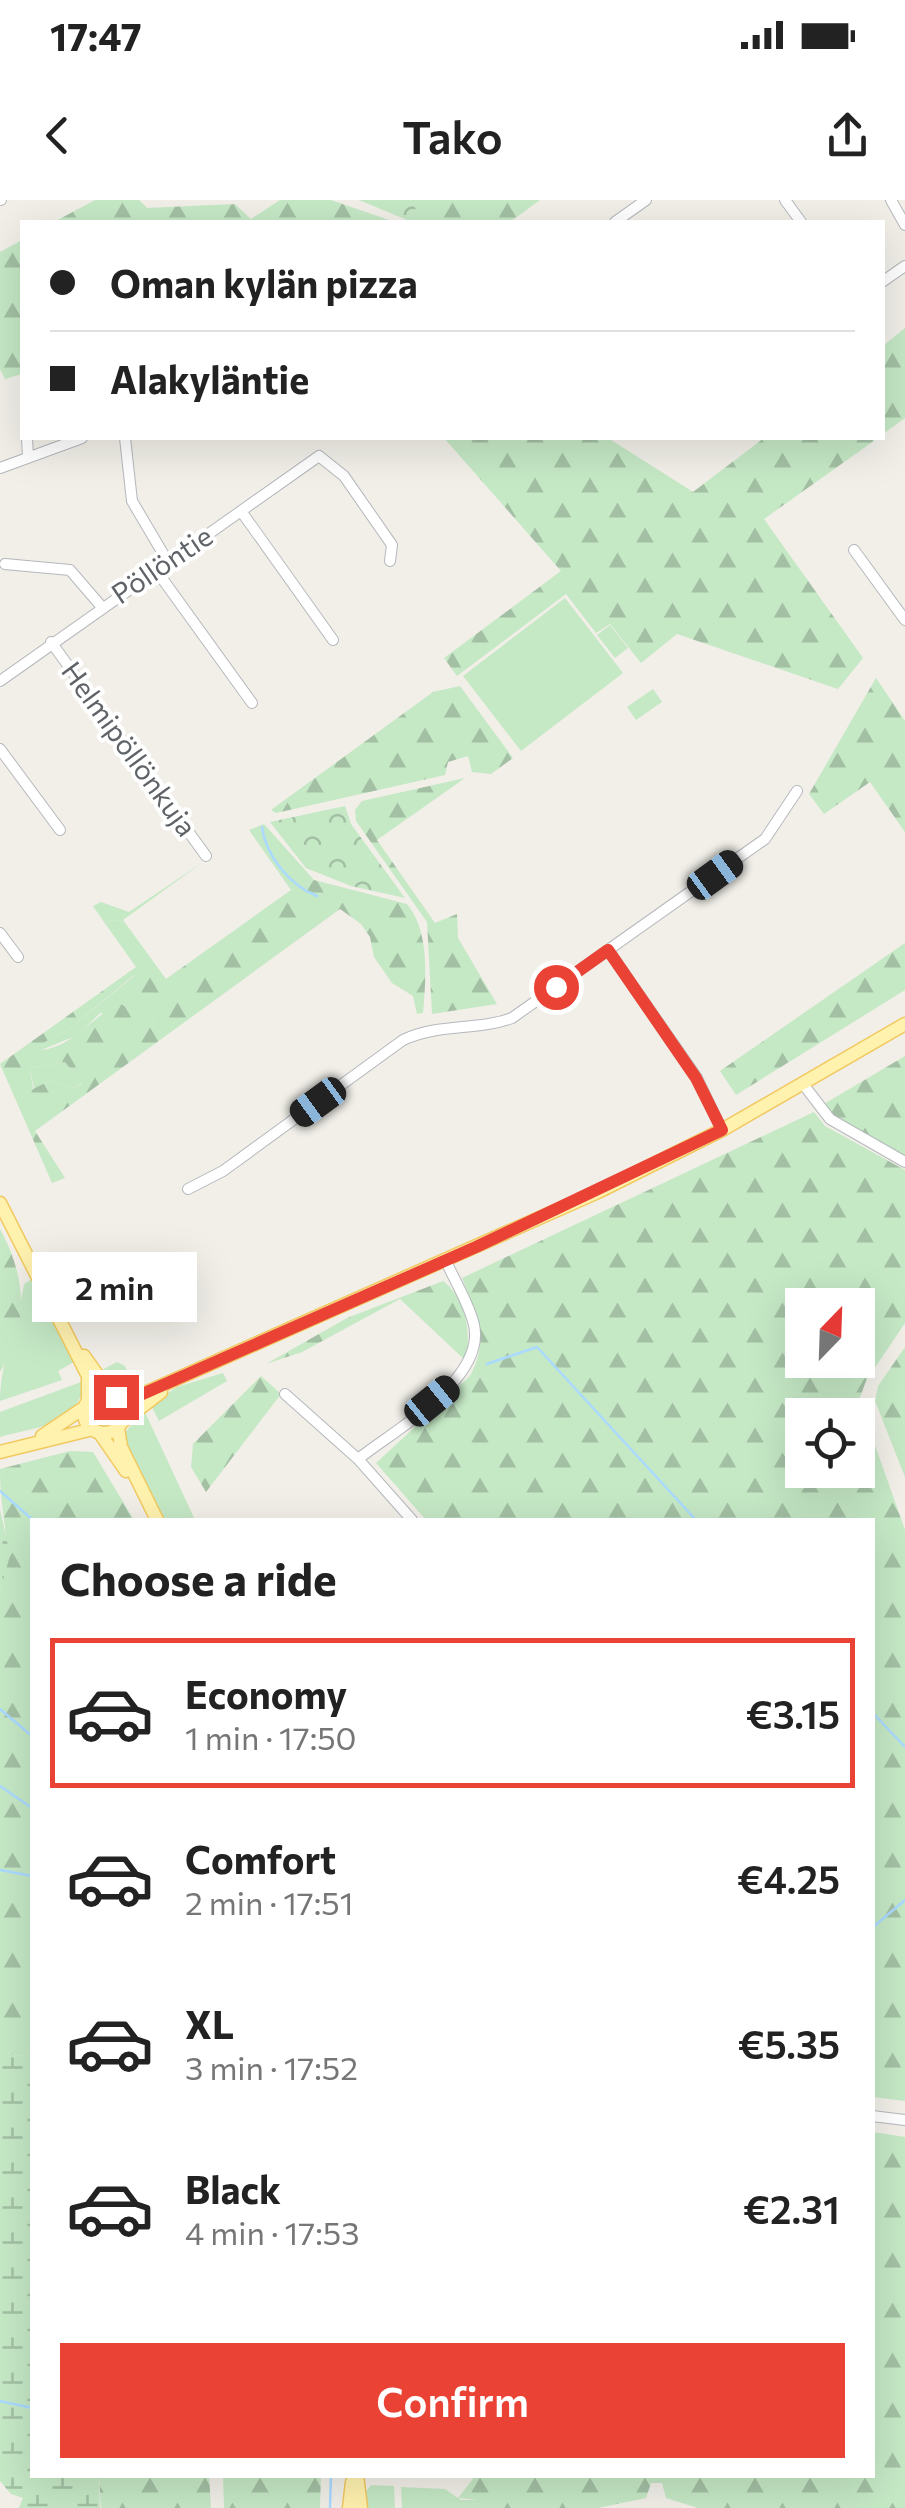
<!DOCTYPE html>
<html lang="en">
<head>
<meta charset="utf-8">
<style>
  :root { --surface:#fff; --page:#f2f2f2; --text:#222; --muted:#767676; --line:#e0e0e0; --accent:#ea4335 }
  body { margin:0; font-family:Commissioner,sans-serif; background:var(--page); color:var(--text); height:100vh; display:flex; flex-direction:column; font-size:38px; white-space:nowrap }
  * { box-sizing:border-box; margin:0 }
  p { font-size:32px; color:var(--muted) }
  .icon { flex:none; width:55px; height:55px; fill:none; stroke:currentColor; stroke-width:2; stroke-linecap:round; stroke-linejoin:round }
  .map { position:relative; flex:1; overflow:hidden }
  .side { position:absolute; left:30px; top:1318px; width:845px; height:960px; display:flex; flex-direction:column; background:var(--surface); border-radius:0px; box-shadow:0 10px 40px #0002 }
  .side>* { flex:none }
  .top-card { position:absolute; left:20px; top:20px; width:865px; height:220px; border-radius:0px; box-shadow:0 10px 40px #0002; display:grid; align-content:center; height:220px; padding:0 30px; background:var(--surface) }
  .needle { width:65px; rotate:23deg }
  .fabs { position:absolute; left:785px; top:1088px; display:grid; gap:20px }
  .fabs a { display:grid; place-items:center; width:90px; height:90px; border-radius:0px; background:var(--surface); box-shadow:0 10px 40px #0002; font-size:50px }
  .end { position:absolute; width:45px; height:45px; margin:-22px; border:12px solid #ea4335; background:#fff; box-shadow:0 0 0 5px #fff }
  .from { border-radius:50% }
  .bubble { position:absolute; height:70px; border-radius:0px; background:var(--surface); box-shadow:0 10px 40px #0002; font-size:32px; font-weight:600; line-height:70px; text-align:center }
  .car { position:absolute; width:30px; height:60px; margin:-30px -15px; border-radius:12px; box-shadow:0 0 8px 2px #0007; background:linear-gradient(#222 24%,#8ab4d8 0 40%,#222 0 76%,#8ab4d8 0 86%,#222 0) }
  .top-card b { display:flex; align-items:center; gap:35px; height:95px; font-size:38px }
  .top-card b+b { border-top:2px solid var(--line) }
  .top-card i { width:25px; height:25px; background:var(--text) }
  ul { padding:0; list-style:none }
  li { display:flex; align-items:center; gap:30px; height:150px; margin:0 20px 15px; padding:0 10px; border:5px solid transparent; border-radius:0px }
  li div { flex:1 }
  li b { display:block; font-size:38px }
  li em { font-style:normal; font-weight:600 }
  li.active { border-color:var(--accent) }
  li>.icon { width:90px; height:90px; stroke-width:1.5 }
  h2 { padding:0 30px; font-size:45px; line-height:120px }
  .button { display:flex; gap:20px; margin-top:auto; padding:20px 30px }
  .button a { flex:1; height:115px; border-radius:0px; background:var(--accent); color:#fff; font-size:40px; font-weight:600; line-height:115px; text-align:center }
  .status { display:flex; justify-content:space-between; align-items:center; height:70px; padding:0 50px; background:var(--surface); direction:ltr }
  .status svg { height:28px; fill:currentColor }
  header { display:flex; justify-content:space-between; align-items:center; height:130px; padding:0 30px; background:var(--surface); font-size:45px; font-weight:600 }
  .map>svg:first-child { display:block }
  .green { fill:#c5e8c5 }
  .forest { fill:url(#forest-firs); fill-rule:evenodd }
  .wetland { fill:url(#wetland-marsh) }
  .park { fill:url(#park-crowns) }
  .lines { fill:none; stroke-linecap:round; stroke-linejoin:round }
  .stream { stroke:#aadaff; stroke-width:2.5 }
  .minor-casing { stroke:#b5b8bc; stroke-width:12 }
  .major-casing { stroke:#f2c960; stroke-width:15 }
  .minor { stroke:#fff; stroke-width:10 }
  .major { stroke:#fff2af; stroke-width:12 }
  .route { stroke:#ea4335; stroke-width:12 }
  .labels { text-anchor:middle; stroke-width:8; stroke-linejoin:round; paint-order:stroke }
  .street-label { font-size:28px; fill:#5f6368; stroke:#fff }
</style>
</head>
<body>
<div class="status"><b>17:47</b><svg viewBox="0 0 49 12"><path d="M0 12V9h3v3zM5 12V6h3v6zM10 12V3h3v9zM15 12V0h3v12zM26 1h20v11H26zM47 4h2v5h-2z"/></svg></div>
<header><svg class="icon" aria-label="back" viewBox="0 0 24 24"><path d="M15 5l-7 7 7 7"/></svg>Tako<svg class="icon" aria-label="share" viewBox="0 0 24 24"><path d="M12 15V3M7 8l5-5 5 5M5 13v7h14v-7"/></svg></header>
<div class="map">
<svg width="905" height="2308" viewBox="0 0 905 2308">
  <defs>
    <pattern id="forest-firs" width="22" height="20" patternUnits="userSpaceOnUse" patternTransform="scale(2.5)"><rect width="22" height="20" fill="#c5e8c5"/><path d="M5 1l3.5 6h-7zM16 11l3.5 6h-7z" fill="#a3c0a4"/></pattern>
    <pattern id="wetland-marsh" width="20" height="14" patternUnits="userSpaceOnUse" patternTransform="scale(2.5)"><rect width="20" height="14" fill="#c5e8c5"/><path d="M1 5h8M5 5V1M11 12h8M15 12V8" fill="none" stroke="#a3c0a4"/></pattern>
    <pattern id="park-crowns" width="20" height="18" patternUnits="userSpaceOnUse" patternTransform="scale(2.5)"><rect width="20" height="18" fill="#c5e8c5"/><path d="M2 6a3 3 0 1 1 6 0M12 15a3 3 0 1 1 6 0" fill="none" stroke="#a3c0a4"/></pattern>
  </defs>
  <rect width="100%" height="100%" fill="#f1efe8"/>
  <path class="green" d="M565,398L623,473L521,551L463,476Z
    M610,425L628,448L615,458L597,435Z
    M653,489L662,502L636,520L627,507Z
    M264,624L314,680L291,690L249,630Z
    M203,662L123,720L104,722L93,706L101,702L129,712Z
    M135,775L148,781L138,787L156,817L147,823L100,813L78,835L41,850L43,843L68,830Z
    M65,862L82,883L74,888L49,881L34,889L30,868Z
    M32,1079L74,1162L58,1171L62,1180L0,1201C0,1162 18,1125 24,1084Z
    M117,1162L125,1166L135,1190L123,1192L102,1170Z
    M223,1173L227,1181L159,1221L151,1205L177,1187Z
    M81,1182L84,1189C69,1229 36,1226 0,1237V1212Z
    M91 1213a14 14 0 1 1 28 0a14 14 0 1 1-28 0Z
    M144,1210L195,1320H163L128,1254L123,1235Z
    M371,2285L394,2286L395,2308H366L365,2293Z
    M401,2287L445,2289L461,2300H477L476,2308H402Z"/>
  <path class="forest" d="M95,0H139L147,8L235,4L251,19L280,0H331L395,22H54Z
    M410,0H540L510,22H405L416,9Z
    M22,40V174L5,179L0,169V52Z
    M905,128V218L883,234V146Z
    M444,238H608L693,292L764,238H878L764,319L863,458L838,489L677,434L641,463L610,424L596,433L566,394L457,476L444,458L561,371Z
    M876,478L905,521V632L870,582L824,614L809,594Z
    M460,486L513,558L491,574L472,572L468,556L448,562L445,575L276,613L271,610L433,492Z
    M465,578L377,640L435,723L457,714L458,738L497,804L432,814L427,722L356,621L355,610L362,601Z
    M314,680L407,704C430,732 426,778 423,813L417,814L413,796L392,783L374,757L370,737L361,724L340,709L35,931L65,978L52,983L0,864L136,767L104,722L123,720L166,779L291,690ZM134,775L147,781L138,787L155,818L147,823L120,803C92,816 74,847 41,850L43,843L68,830ZM65,862L82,884L74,888L49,881L33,889L30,868Z
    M905,743V790L736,895L720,871Z
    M905,856V956L835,916L824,904Z
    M814,912L825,926L905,970V1123L866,1181L859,1200L905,1330V1901L873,1897L872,1320H426L376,1263L470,1176C490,1139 477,1115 462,1078ZM802,1105H858V1160H802ZM802,1215H858V1270H802Z
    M0,1029C26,1077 30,1123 0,1172Z
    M443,1081C467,1099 471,1134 466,1161L400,1099L302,1152L266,1164L347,1118Z
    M905,1147V1277L875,1201L878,1186Z
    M261,1176L281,1194L206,1292L191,1267L193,1244Z
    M70,1251L93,1252L134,1320H32V1854L18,1856L0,1849V1392C14,1339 0,1320 0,1269Z
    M873,1932L905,1937V2308H698L666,2298L662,2283H651L646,2298L598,2308H476L477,2300L458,2298L476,2275H872Z
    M99,2275H209L211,2308H101Z
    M223,2275H321L320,2308H224Z"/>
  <path class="wetland" d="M0,1309L10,1355L0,1392Z
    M0,1849L18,1856L32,1854V2275H99L100,2308H19L23,2298L11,2294L0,2281Z"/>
  <path class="park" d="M359,0H410L416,9L407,20Z
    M345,606L351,624L405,698L351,686L306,668L270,622Z"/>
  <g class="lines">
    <path class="stream" d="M262,627C266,657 291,686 317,696
      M487,1164L537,1147L696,1320
      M0,1291L33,1320
      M0,1509L32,1536
      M872,1512L905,1547
      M0,1586L32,1608
      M0,1670L32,1676
      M872,1728L905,1700
      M0,2201L32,2208
      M330,2308L331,2275"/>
    <g class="minor-casing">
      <path id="minor" d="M0,0H1
        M785,0L801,22
        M891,0L905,25
        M615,22L646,0
        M882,82L905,66
        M27,238L28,257
        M125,238L132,301L168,362
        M0,268L82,238
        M241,311L333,440
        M854,350L905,420
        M5,364L70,370L101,406
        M156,370L252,503
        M51,442L206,656
        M0,481L319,256L344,276L392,345L390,361
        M0,549L60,630
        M0,733L18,757
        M608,750L697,878L722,930
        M803,884L830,919L905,962
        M188,989L223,971L403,840C439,823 477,831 512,818L765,639L797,591
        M285,1194L358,1259
        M412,1320L358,1259C395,1230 486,1179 474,1125C469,1103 455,1082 446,1061
        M872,1916L905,1920"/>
    </g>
    <g class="major-casing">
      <path id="major" d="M0,1003L88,1176V1201
        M84,1156L111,1194
        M84 1213a20 20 0 1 1 40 0a20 20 0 1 1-40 0Z
        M116,1197L138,1196L598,992L722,930L905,824
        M122,1222L161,1192
        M118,1228L121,1247L157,1320
        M99,1232L126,1271
        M42,1236L85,1207
        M0,1252L93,1229
        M357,2275L361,2308
        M349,2308L352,2282"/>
    </g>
    <use href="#minor" class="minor"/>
    <use href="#major" class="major"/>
  </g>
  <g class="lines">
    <path class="route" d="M116,1197L138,1196L476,1047L722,930L696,878L608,750L556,787"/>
  </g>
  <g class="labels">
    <g class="street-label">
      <text transform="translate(162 365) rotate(-34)" y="10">Pöllöntie</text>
      <text transform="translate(129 549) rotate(54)" y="10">Helmipöllönkuja</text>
    </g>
  </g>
</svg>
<div class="fabs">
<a><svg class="needle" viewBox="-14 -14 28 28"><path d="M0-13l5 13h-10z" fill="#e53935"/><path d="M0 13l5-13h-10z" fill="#767676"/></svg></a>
<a><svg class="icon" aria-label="locate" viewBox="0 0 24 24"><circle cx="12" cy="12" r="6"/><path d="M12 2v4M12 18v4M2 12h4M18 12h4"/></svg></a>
</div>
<i class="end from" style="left:556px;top:787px"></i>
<i class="end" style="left:116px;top:1197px"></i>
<div class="bubble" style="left:32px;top:1052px;width:165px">2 min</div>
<i class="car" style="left:715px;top:675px;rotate:54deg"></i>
<i class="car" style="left:318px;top:902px;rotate:234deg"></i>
<i class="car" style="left:432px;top:1201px;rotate:51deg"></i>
<div class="top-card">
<b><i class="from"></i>Oman kylän pizza</b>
<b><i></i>Alakyläntie</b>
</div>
<section class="side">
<h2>Choose a ride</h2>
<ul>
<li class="active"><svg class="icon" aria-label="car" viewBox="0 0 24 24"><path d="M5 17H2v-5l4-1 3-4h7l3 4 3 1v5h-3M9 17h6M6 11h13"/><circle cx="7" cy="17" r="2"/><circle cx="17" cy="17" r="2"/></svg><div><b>Economy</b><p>1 min · 17:50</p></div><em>€3.15</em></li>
<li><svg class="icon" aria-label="car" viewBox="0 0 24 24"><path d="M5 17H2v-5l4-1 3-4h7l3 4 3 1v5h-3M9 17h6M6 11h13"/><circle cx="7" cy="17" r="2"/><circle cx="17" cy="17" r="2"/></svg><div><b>Comfort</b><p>2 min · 17:51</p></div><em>€4.25</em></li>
<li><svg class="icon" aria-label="car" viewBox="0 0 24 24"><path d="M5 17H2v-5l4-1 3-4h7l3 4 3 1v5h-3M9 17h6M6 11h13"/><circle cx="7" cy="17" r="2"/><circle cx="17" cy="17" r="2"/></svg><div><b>XL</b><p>3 min · 17:52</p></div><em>€5.35</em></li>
<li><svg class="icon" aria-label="car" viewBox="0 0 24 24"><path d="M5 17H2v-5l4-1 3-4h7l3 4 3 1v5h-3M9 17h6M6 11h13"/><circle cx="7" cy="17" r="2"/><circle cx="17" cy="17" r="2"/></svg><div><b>Black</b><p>4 min · 17:53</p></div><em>€2.31</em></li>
</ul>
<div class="button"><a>Confirm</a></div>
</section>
</div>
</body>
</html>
